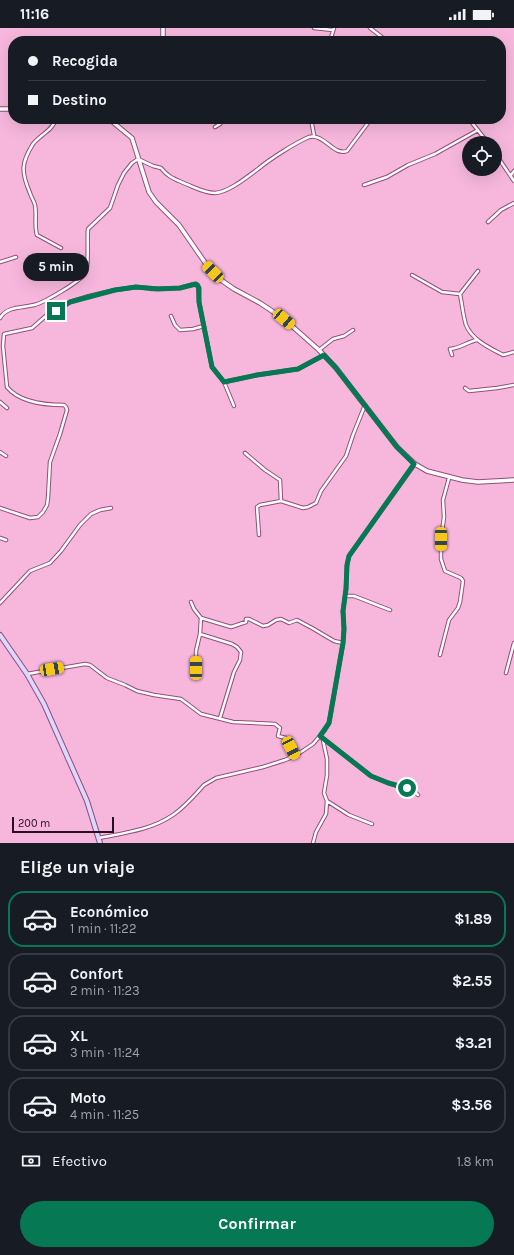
<!DOCTYPE html>
<html lang="es">
<head>
<meta charset="utf-8">
<style>
  :root { --surface:#171b24; --page:#242831; --text:#f1f3f6; --muted:#9ea1a6; --line:#363941; --accent:#067854 }
  body { margin:0; font-family:Karla,sans-serif; background:var(--page); color:var(--text); height:100vh; display:flex; flex-direction:column; font-size:15px; white-space:nowrap }
  * { box-sizing:border-box; margin:0 }
  p { font-size:13px; color:var(--muted) }
  .icon { flex:none; width:22px; height:22px; fill:none; stroke:currentColor; stroke-width:2; stroke-linecap:round; stroke-linejoin:round }
  .map { position:relative; height:815px; overflow:hidden }
  .sheet { display:flex; flex-direction:column; background:var(--surface); flex:1 }
  .sheet>* { flex:none }
  .guide { position:absolute; left:8px; top:8px; width:498px; height:88px; border-radius:16px; box-shadow:0 4px 16px #0002; display:grid; align-content:center; height:88px; padding:0 20px; background:var(--surface) }
  .tools { position:absolute; left:462px; top:108px; display:grid; gap:8px }
  .tools a { display:grid; place-items:center; width:40px; height:40px; border-radius:50%; background:var(--surface); box-shadow:0 4px 16px #0002; font-size:20px }
  .scale { position:absolute; left:12px; bottom:10px; width:102px; box-sizing:border-box; padding-left:4px; border:2px solid #2b0e21; border-top:0; font-size:11px; line-height:14px; white-space:nowrap; color:#2b0e21; -webkit-text-stroke:3px #f7b7dd; paint-order:stroke }
  .end { position:absolute; width:18px; height:18px; margin:-9px; border:5px solid #067854; background:#fff; box-shadow:0 0 0 2px #fff }
  .from { border-radius:50% }
  .bubble { position:absolute; height:28px; border-radius:14px; background:var(--surface); box-shadow:0 4px 16px #0002; font-size:13px; font-weight:700; line-height:28px; text-align:center }
  .car { position:absolute; width:12px; height:24px; margin:-12px -6px; border-radius:5px; box-shadow:0 0 3px 1px #0007; background:linear-gradient(#f5c518 24%,#345 0 40%,#f5c518 0 76%,#345 0 86%,#f5c518 0) }
  .guide b { display:flex; align-items:center; gap:14px; height:38px; font-size:15px }
  .guide b+b { border-top:1px solid var(--line) }
  .guide i { width:10px; height:10px; background:var(--text) }
  ul { padding:0; list-style:none }
  li { display:flex; align-items:center; gap:12px; height:56px; margin:0 8px 6px; padding:0 12px; border:2px solid var(--line); border-radius:16px }
  li div { flex:1 }
  li b { display:block; font-size:15px }
  li em { font-style:normal; font-weight:700 }
  li.on { border-color:var(--accent) }
  li>.icon { width:36px; height:36px; stroke-width:1.5 }
  h2 { padding:0 20px; font-size:18px; line-height:48px }
  .pay { display:flex; align-items:center; gap:10px; height:44px; padding:0 20px; font-size:15px }
  .pay p { margin-inline-start:auto }
  .primary-button { display:flex; gap:8px; margin-top:auto; padding:8px 20px }
  .primary-button a { flex:1; height:46px; border-radius:24px; background:var(--accent); color:#fff; font-size:16px; font-weight:700; line-height:46px; text-align:center }
  .status { display:flex; justify-content:space-between; align-items:center; height:28px; padding:0 20px; background:var(--surface); direction:ltr }
  .status svg { height:11px; fill:currentColor }
  .map>svg:first-child { display:block }
  .lines { fill:none; stroke-linecap:round; stroke-linejoin:round }
  .minor-casing { stroke:#944d7a; stroke-width:4.5 }
  .tertiary-casing { stroke:#944d7a; stroke-width:5.5 }
  .secondary-casing { stroke:#944d7a; stroke-width:6 }
  .minor { stroke:#fff; stroke-width:2.5 }
  .tertiary { stroke:#fff; stroke-width:3.5 }
  .secondary { stroke:#dad8fd; stroke-width:4 }
  .route { stroke:#067854; stroke-width:5 }
</style>
</head>
<body>
<div class="status"><b>11:16</b><svg viewBox="0 0 49 12"><path d="M0 12V9h3v3zM5 12V6h3v6zM10 12V3h3v9zM15 12V0h3v12zM26 1h20v11H26zM47 4h2v5h-2z"/></svg></div>
<div class="map">
<svg width="514" height="815" viewBox="0 0 514 815">
  <rect width="100%" height="100%" fill="#f7b7dd"/>
  <g class="lines">
    <g class="minor-casing">
      <path id="minor" d="M314,0L333,2
        M370,0L387,13
        M330,13L334,0
        M56,91C53,102 40,107 33,116C21,135 21,144 30,165C31,169 34,173 35,177C37,187 34,197 37,207L61,220
        M311,91L314,107
        M469,91L488,115
        M312,93L318,91
        M215,99L220,96L223,91
        M495,125L514,153
        M511,147L514,143
        M364,157L387,149L408,137L435,126L478,102
        M488,194L501,182L514,175
        M0,234L16,229
        M478,243L460,266C462,276 463,287 466,297C472,312 490,320 503,327L514,324
        M412,247L442,264L460,266
        M151,261L180,260L194,256L198,257L199,274L212,339L224,354L234,378
        M171,288L175,297L180,302L193,301L204,298
        M0,290C7,278 22,280 34,277C43,275 82,253 86,244C89,239 87,211 88,201L110,180L118,157L124,145L132,135L138,131L153,138L161,140C169,150 175,151 186,156C196,160 205,165 215,165C229,164 247,149 258,141C270,131 295,115 309,109C324,105 333,128 347,123L371,91
        M319,322L333,311L344,308L353,302
        M452,327L450,321C461,320 467,314 477,312
        M224,354L257,347L298,341L324,327
        M465,360L469,363L497,360L514,357
        M0,374L7,380
        M0,424L6,428
        M245,425L265,442L280,452L281,473
        M0,480L30,490L38,489L43,484L47,477L48,470L50,434L60,406L67,382L66,379L64,377C45,377 20,375 7,359L3,318L4,306L32,300L48,286L56,283L70,274L89,268L115,262L136,259L157,261
        M259,507L257,479L260,477L281,473L303,480L308,479L316,475L321,463L346,428L353,407L365,377
        M0,510L6,512
        M345,568H354L390,582
        M191,574L194,581L201,590L231,599L246,594V591H249L263,598L268,597L276,592L281,591L289,595L297,592L312,600L334,613L343,615
        M0,575L30,543L50,535L61,523L80,497L91,486L100,482L111,480
        M200,606L232,616L237,619L241,624L240,632L234,644L220,690
        M440,627L449,592L458,580L460,574L463,553L461,550L445,543L441,531V511L444,489L443,472L449,450
        M196,640V623L200,606L201,590
        M506,645L514,615
        M27,646L85,636L90,637L107,650L125,657L137,663L154,667L181,671L201,686L233,694L275,696L280,700L278,708L286,710L295,728
        M320,708L371,748L397,758L413,762L418,767
        M323,712L327,731V747L324,765L327,773L349,787L372,796
        M99,810C124,805 151,802 173,787C185,779 195,767 204,757L216,750L263,739L285,732L295,728L313,716L325,702L329,695L343,615L344,601L343,583L346,561L347,537L349,528L415,436
        M313,815L316,804L326,786L327,773"/>
    </g>
    <g class="tertiary-casing">
      <path id="tertiary" d="M163,13V0
        M0,81H13
        M109,91L132,110L149,164L156,174L179,197L206,236L221,252L234,261L260,275L284,291L319,322L336,340L397,419L415,436L427,443L462,452L478,454L514,452"/>
    </g>
    <g class="secondary-casing">
      <path id="secondary" d="M0,607L27,646L44,676L87,773L100,815"/>
    </g>
    <use href="#minor" class="minor"/>
    <use href="#tertiary" class="tertiary"/>
    <use href="#secondary" class="secondary"/>
  </g>
  <g class="lines">
    <path class="route" d="M56,283L70,274L115,262L136,259L158,261L180,260L196,256L199,260V274L212,339L224,354L257,347L298,341L324,327L336,340L397,419L414,436L349,528L347,537L346,561L343,583L344,601L343,615L329,695L320,708L371,748L388,755L407,760"/>
  </g>
</svg>
<div class="tools">
<a><svg class="icon" aria-label="locate" viewBox="0 0 24 24"><circle cx="12" cy="12" r="6"/><path d="M12 2v4M12 18v4M2 12h4M18 12h4"/></svg></a>
</div>
<div class="scale">200 m</div>
<i class="end from" style="left:407px;top:760px"></i>
<i class="end" style="left:56px;top:283px"></i>
<div class="bubble" style="left:23px;top:225px;width:66px">5 min</div>
<i class="car" style="left:213px;top:244px;rotate:315deg"></i>
<i class="car" style="left:284px;top:291px;rotate:130deg"></i>
<i class="car" style="left:441px;top:511px;rotate:180deg"></i>
<i class="car" style="left:196px;top:640px;rotate:0deg"></i>
<i class="car" style="left:52px;top:641px;rotate:80deg"></i>
<i class="car" style="left:291px;top:720px;rotate:153deg"></i>
<div class="guide">
<b><i class="from"></i>Recogida</b>
<b><i></i>Destino</b>
</div>
</div>
<section class="sheet">
<h2>Elige un viaje</h2>
<ul>
<li class="on"><svg class="icon" aria-label="car" viewBox="0 0 24 24"><path d="M5 17H2v-5l4-1 3-4h7l3 4 3 1v5h-3M9 17h6M6 11h13"/><circle cx="7" cy="17" r="2"/><circle cx="17" cy="17" r="2"/></svg><div><b>Económico</b><p>1 min · 11:22</p></div><em>$1.89</em></li>
<li><svg class="icon" aria-label="car" viewBox="0 0 24 24"><path d="M5 17H2v-5l4-1 3-4h7l3 4 3 1v5h-3M9 17h6M6 11h13"/><circle cx="7" cy="17" r="2"/><circle cx="17" cy="17" r="2"/></svg><div><b>Confort</b><p>2 min · 11:23</p></div><em>$2.55</em></li>
<li><svg class="icon" aria-label="car" viewBox="0 0 24 24"><path d="M5 17H2v-5l4-1 3-4h7l3 4 3 1v5h-3M9 17h6M6 11h13"/><circle cx="7" cy="17" r="2"/><circle cx="17" cy="17" r="2"/></svg><div><b>XL</b><p>3 min · 11:24</p></div><em>$3.21</em></li>
<li><svg class="icon" aria-label="car" viewBox="0 0 24 24"><path d="M5 17H2v-5l4-1 3-4h7l3 4 3 1v5h-3M9 17h6M6 11h13"/><circle cx="7" cy="17" r="2"/><circle cx="17" cy="17" r="2"/></svg><div><b>Moto</b><p>4 min · 11:25</p></div><em>$3.56</em></li>
</ul>
<div class="pay"><svg class="icon" aria-label="cash" viewBox="0 0 24 24"><path d="M3 7h18v10H3z"/><circle cx="12" cy="12" r="2"/></svg>Efectivo<p>1.8 km</p></div>
<div class="primary-button"><a>Confirmar</a></div>
</section>
</body>
</html>
